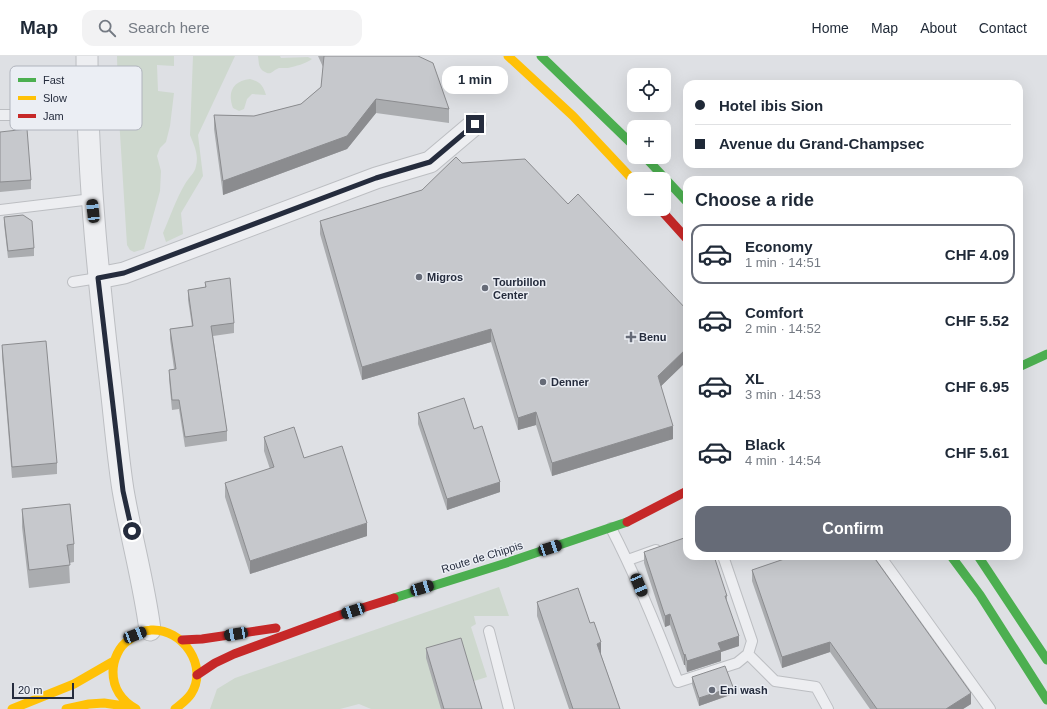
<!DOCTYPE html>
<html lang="en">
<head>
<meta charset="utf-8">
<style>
  :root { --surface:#fff; --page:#f2f2f3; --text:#1f2937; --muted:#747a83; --line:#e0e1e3; --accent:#666b77 }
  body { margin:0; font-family:Helvetica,sans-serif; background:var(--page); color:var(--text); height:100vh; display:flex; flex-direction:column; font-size:15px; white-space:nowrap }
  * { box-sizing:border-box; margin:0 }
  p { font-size:13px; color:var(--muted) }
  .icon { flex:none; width:22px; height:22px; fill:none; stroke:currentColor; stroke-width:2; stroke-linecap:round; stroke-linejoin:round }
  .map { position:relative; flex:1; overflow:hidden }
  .details { position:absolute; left:683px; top:120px; width:340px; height:384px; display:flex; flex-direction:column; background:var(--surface); border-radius:12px; box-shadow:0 4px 16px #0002 }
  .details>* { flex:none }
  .hud { position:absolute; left:683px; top:24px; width:340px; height:88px; border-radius:12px; box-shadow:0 4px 16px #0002; display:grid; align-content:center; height:88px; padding:0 12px; background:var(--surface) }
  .controls { position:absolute; left:627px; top:12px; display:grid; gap:8px }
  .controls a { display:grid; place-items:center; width:44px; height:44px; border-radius:8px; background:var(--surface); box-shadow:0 4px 16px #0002; font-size:20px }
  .scale { position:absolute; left:12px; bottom:10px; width:62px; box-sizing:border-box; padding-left:4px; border:2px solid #252c3d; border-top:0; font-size:11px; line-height:14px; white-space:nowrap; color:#252c3d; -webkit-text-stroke:3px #ebeef4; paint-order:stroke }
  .end { position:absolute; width:18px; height:18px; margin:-9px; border:5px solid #252c3d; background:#fff; box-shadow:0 0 0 2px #fff }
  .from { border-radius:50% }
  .bubble { position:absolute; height:28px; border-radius:12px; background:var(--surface); box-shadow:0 4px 16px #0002; font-size:13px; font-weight:800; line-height:28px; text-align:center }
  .car { position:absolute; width:12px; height:24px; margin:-12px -6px; border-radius:5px; box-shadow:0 0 3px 1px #0007; background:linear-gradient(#222 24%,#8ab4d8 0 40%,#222 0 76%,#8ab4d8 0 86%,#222 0) }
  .hud b { display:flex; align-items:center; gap:14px; height:38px; font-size:15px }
  .hud b+b { border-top:1px solid var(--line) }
  .hud i { width:10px; height:10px; background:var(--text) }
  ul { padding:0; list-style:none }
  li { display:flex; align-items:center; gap:12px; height:60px; margin:0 8px 6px; padding:0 4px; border:2px solid transparent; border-radius:12px }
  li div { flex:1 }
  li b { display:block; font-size:15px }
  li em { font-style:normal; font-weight:800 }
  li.active { border-color:var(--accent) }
  li>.icon { width:36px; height:36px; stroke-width:1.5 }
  h2 { padding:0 12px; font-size:18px; line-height:48px }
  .cta { display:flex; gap:8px; margin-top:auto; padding:8px 12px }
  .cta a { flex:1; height:46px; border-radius:12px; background:var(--accent); color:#fff; font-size:16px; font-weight:800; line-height:46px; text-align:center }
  header { display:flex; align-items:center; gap:24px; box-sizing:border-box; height:56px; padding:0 20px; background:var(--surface); border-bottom:1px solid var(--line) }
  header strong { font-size:19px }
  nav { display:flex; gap:22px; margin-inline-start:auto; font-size:14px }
  .search { width:280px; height:36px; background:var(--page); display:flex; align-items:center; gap:10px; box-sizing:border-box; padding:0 14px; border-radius:12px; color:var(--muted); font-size:15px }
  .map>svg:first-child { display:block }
  .green { fill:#ced8ce }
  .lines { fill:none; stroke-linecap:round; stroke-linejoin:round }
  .lane-casing { stroke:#bcbec2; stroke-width:12 }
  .street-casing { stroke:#bcbec2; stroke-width:23 }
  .lane { stroke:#edeef1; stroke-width:10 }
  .street { stroke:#edeef1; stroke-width:21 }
  .fast { stroke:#4caf50; stroke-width:9 }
  .slow { stroke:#ffc107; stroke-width:9 }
  .jam { stroke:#c62828; stroke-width:9 }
  .wall { fill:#aaacaf }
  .shaded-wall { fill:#8b8c8f }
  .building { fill:#c6c8cc; stroke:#8b8c8f }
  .route { stroke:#252c3d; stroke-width:5 }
  .poi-dot { fill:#666b77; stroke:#ebeef4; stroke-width:1.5 }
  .labels { text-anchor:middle; stroke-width:3; stroke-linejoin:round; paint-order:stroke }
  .poi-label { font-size:11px; font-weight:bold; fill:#252c3d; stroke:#ebeef4; text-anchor:start }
  .street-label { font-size:11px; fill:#252c3d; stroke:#ebeef4 }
  .key { fill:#ebeef4; stroke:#b0b4bd; stroke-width:1 }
  .key-label { font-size:11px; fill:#252c3d }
</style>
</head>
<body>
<header>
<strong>Map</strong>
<div class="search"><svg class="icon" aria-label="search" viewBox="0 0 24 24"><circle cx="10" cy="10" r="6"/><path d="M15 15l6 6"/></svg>Search here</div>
<nav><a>Home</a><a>Map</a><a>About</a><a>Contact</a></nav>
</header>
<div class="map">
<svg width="1047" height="653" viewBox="0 0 1047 653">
  <rect width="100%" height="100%" fill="#dee0e4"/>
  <path class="green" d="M117,0H174V10L157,9L158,35L174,37L170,70L166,86L160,92L157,100L161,115L160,135L144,193L134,196L130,194L127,189L118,46Z
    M193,0H235L198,79L203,120L181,157L183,178L166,186L163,177C170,161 176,143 185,128C189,121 195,117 196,110C199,99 194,89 190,79Z
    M258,0H280L281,2L308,1L312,3C305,8 296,10 288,12C285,12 282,12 279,12C273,14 271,20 265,16C258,13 259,6 258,0Z
    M250,23C260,26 263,29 266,39L252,38L247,43L244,53L239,55L233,52C227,36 233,25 250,23Z
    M499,531L509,560H474L476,568L471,571L487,621L471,626L441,653H371L359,648L340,653H210L217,633L235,622Z"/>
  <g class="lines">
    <g class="lane-casing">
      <path id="lane" d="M0,59H88
        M0,154L92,143
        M73,226L98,222
        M611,472C637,522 658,574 678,626L737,607L748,598L752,585L723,500
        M880,500L990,653
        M628,504L656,494
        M489,575L509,653
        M748,598L775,625L816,631L828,653"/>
    </g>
    <g class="street-casing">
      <path id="street" d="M87,0C87,105 97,210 109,314C114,354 117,395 123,434C131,481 144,527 150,574
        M98,222L124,217L376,122L430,106L475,68"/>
    </g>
    <use href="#lane" class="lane"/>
    <use href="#street" class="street"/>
    <path class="fast" d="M541,0L634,90
      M645,101L687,146
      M1019,311L1047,298
      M951,500L980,539L1047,644
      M978,500L1047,604
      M394,542L503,508L627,466"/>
    <path class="slow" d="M508,0L573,60L634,125
      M12,653L74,628L114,605
      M66,653L89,648L104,647L131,651
      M136,653C122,645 113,632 113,616C113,604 119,590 129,584C133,581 138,577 142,576C145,574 148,575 151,574C183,572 209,611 191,638C187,644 180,649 175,653"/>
    <path class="jam" d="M660,153L687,183
      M627,466L687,435
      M182,584L202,583L276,572
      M197,619L215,607L234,598L340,559L394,542"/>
  </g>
  <path class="wall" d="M318,0H418L449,53V67L376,57L347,93L223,139L214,73V59L254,60L301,48L321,31L323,11Z
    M0,76L31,124V133L0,136Z
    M462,107L687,254V305L661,330L673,383L552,420L536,369L518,374L491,286L362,324L320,178V165L422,134Z
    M4,161L34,192V200L8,202L4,168Z
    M205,226L234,267V277L213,280L227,375V385L185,391L179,353L172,354L169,323V314L174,313L170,283V273L192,270L188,244V234L205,231Z
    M2,289L57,407V418L12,422L2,300Z
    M418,357L474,373L500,436L447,454L418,368Z
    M264,381L304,402L367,480L250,518L225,441V427L270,413L264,395Z
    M22,453L74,488V506L69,507L70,527L29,532L22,471Z
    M644,496L727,540V546L739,590L721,596V605L687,616L685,609H684L670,569L665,571L644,507Z
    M752,514L971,648L963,653H870L830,596L782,612L752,525Z
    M537,546L590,567L620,653H569L537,560Z
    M426,592L482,653H441L426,602Z
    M692,621L733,638L699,650L692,628Z"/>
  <path class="shaded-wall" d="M376,43V57L347,93L223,139V125Z
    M491,273V286L362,324V311Z
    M687,292V305L658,333V320Z
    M536,356V369L518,374V362Z
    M673,370V383L552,420V407Z
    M500,426V436L447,454V443Z
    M367,467V480L250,518V505Z
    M670,558V569L665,571V560Z
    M739,580V590L721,596V605L687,616V605L718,587Z
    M601,586V600L597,588Z
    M830,586V596L782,612V601Z
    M685,598V609H684V599Z
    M733,631V638L699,650V642Z
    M971,637V648L963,653H946Z"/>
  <path class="building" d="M324,0H418L433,7L449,53L376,43L347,80L223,125L214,59L254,60L301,48L321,31Z
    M27,73L31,124L0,126V76Z
    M456,101L462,107L525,103L568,148L578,138L687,254V292L658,320L673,370L552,407L536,356L518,362L491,273L362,311L320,165L422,134Z
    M23,159L32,165L34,192L8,195L4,161Z
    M230,222L234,267L211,270L227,375L185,381L179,344H172L169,314L176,313L170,273L193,270L188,234L206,231L205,226Z
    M46,285L57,407L12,411L2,289Z
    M464,342L474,373L482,370L500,426L447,443L418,357Z
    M294,371L304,402L342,390L367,467L250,505L225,427L274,411L264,381Z
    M70,448L74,488L67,489L70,509L29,514L22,453Z
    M687,481V500H714L727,540H725L739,580L718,587L721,594L687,605L685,598L684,599L670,558L665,560L644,496Z
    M793,500H873L971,637L946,653H877L830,586L782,601L752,514Z
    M578,532L590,567L594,566L601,586L597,588L620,653H573L537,546Z
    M461,582L482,653H444L426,592Z
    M725,610L733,631L699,642L692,621Z"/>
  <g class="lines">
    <path class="route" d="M132,475L123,435L98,222L124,217L376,122L430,106L475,68"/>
  </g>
  <g class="poi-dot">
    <circle cx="419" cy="221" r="4"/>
    <circle cx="485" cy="232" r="4"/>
    <path d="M629 275h4v4h4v4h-4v4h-4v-4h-4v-4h4z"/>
    <circle cx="543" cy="326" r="4"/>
    <circle cx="712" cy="634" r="4"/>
  </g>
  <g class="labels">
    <g class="poi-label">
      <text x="427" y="225">Migros</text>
      <text x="493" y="230">Tourbillon<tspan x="493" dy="13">Center</tspan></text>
      <text x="639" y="285">Benu</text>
      <text x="551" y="330">Denner</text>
      <text x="720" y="638">Eni wash</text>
    </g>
    <g class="street-label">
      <text transform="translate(482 501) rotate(-17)" y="4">Route de Chippis</text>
    </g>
  </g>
  <rect x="10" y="10" width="132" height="64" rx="6" class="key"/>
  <rect x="18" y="22" width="18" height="4" fill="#4caf50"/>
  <rect x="18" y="40" width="18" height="4" fill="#ffc107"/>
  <rect x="18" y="58" width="18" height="4" fill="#c62828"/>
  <g class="key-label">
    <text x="43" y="28">Fast</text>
    <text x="43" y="46">Slow</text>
    <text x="43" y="64">Jam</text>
  </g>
</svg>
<div class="controls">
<a><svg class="icon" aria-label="locate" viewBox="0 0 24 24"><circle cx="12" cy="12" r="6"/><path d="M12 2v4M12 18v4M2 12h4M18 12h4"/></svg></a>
<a>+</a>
<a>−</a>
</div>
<div class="scale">20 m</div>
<i class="end from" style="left:132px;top:475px"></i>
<i class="end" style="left:475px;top:68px"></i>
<div class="bubble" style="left:442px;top:10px;width:66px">1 min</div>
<i class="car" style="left:93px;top:155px;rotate:354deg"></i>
<i class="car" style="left:550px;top:492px;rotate:72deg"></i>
<i class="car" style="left:639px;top:529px;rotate:157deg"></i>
<i class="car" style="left:422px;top:532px;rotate:73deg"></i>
<i class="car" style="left:353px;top:555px;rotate:252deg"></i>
<i class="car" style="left:236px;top:578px;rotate:260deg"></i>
<i class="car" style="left:135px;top:579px;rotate:69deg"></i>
<div class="hud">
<b><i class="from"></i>Hotel ibis Sion</b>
<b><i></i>Avenue du Grand-Champsec</b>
</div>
<section class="details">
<h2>Choose a ride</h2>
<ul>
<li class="active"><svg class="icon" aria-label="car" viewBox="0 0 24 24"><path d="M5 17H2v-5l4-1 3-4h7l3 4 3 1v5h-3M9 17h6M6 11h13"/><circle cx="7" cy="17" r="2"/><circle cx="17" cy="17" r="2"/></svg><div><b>Economy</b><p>1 min · 14:51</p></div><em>CHF 4.09</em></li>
<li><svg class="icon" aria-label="car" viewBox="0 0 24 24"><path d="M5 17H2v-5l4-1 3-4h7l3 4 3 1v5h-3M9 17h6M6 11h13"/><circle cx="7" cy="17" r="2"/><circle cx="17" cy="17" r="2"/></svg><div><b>Comfort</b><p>2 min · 14:52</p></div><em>CHF 5.52</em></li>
<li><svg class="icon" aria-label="car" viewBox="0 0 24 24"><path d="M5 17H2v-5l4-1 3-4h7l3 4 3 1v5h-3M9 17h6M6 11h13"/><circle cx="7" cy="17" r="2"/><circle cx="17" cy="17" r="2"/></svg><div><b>XL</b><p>3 min · 14:53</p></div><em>CHF 6.95</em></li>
<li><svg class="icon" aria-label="car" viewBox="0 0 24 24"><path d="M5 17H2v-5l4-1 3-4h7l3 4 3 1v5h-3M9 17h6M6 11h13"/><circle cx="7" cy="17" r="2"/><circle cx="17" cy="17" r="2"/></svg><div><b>Black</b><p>4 min · 14:54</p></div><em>CHF 5.61</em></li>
</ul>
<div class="cta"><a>Confirm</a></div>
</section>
</div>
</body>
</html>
